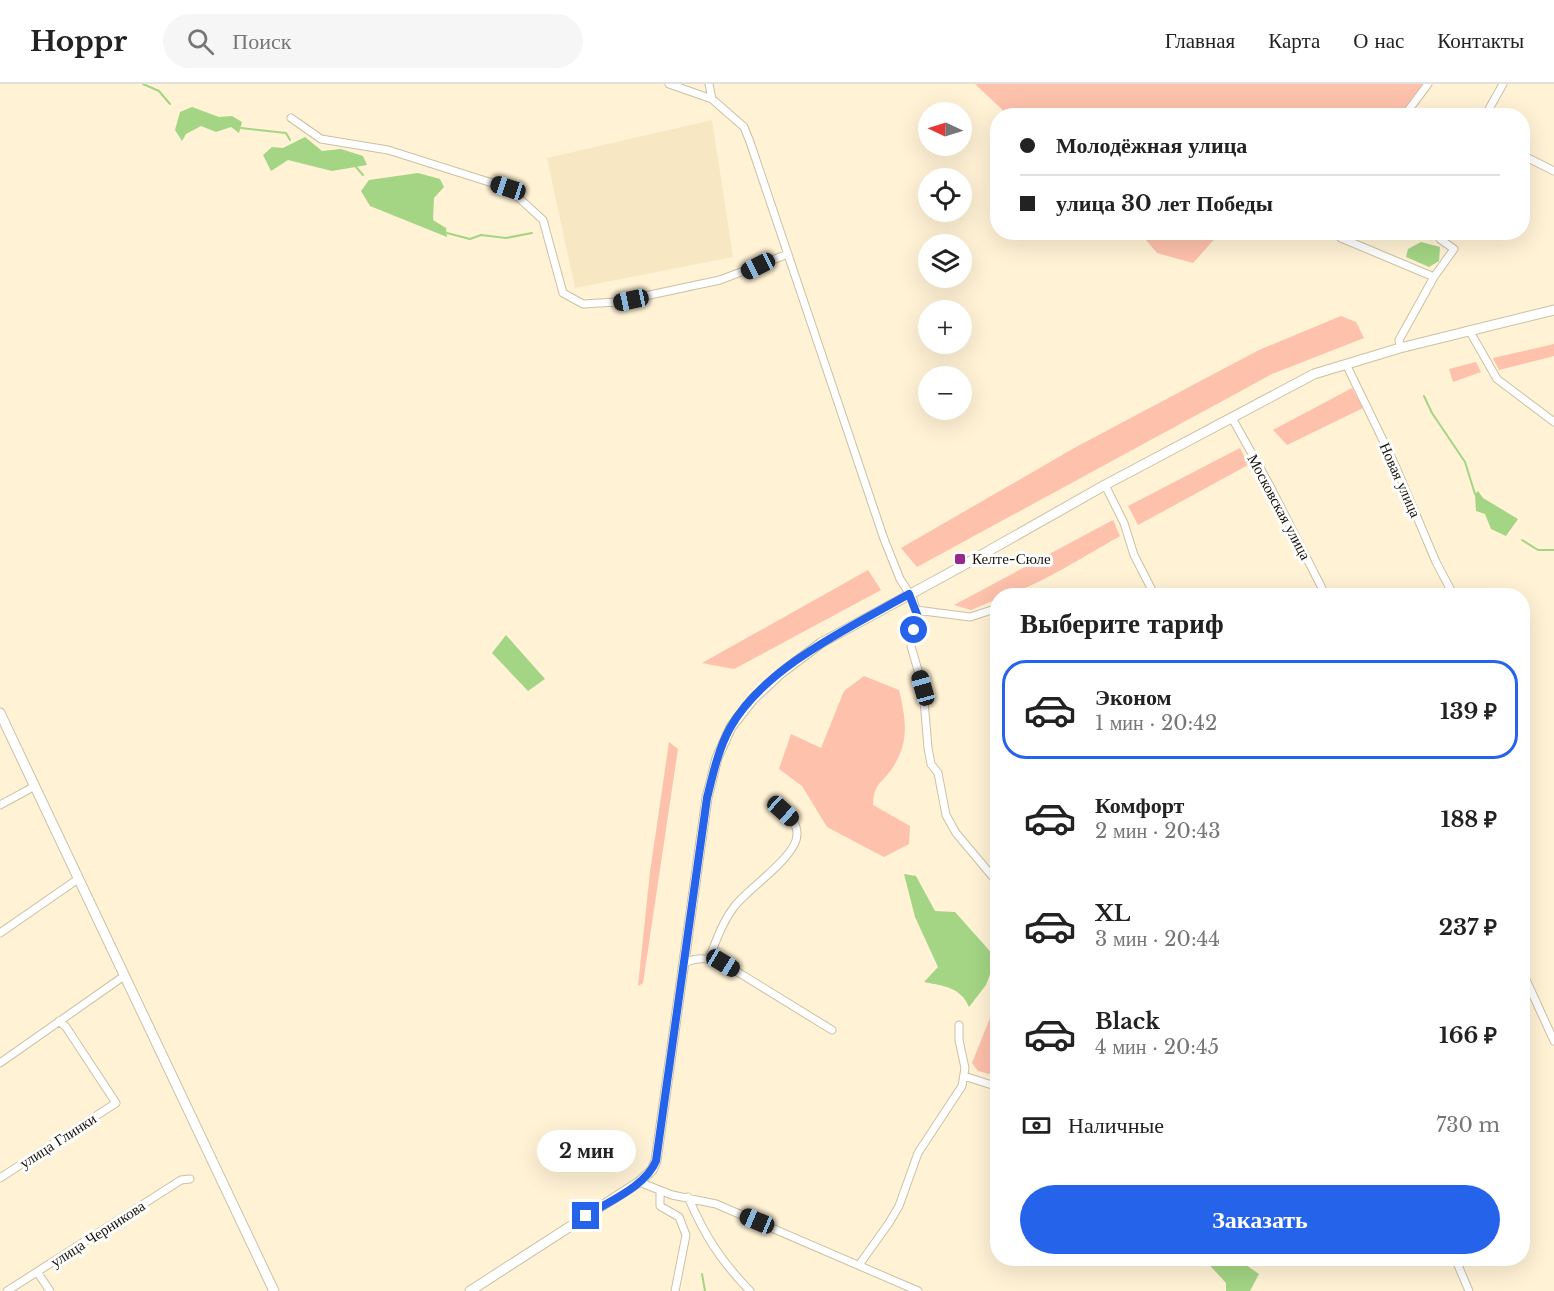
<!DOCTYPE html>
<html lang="ru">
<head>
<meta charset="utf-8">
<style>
  :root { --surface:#fff; --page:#f6f6f6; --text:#222; --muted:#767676; --line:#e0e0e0; --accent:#2563eb }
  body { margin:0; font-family:"Libre Baskerville",serif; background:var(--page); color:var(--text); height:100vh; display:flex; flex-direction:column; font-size:22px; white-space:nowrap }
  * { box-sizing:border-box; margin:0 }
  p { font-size:20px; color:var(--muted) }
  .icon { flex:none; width:33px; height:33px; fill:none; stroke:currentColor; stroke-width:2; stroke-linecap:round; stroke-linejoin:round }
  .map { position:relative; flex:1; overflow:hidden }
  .details { position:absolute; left:990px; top:504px; width:540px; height:678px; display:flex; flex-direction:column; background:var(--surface); border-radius:24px; box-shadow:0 6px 24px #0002 }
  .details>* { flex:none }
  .top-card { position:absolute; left:990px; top:24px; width:540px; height:132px; border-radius:24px; box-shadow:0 6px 24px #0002; display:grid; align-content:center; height:132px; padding:0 30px; background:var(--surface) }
  .needle { width:39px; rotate:274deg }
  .tools { position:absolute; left:918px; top:18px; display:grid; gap:12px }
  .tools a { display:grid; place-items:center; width:54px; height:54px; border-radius:50%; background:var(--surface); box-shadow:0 6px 24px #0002; font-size:30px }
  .end { position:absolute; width:27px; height:27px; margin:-14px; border:8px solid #2563eb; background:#fff; box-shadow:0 0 0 3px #fff }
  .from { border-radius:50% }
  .bubble { position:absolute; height:42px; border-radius:21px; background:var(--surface); box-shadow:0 6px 24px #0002; font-size:20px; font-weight:700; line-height:42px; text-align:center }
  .car { position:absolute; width:18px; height:36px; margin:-18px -9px; border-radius:8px; box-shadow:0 0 4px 2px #0007; background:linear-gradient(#222 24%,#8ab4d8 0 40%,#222 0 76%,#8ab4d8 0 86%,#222 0) }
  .top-card b { display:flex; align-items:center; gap:21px; height:57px; font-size:22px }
  .top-card b+b { border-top:2px solid var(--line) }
  .top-card i { width:15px; height:15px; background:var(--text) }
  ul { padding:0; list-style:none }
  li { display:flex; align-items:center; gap:18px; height:99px; margin:0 12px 9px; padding:0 18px; border:3px solid transparent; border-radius:24px }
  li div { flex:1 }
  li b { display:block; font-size:22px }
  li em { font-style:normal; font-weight:700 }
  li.selected { border-color:var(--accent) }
  li>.icon { width:54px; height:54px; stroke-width:1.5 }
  h2 { padding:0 30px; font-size:27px; line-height:72px }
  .pay { display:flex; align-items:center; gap:15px; height:66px; padding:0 30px; font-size:22px }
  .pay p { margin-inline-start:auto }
  .primary-button { display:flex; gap:12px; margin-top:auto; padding:12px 30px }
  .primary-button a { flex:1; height:69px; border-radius:36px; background:var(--accent); color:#fff; font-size:24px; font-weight:700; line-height:69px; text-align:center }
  header { display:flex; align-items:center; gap:36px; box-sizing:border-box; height:84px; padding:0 30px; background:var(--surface); border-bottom:2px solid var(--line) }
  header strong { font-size:28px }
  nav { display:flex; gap:33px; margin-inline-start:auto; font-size:21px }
  .search { width:420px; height:54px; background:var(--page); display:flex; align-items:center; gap:15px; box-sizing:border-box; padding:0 21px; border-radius:33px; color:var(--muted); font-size:22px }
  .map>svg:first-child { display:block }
  .built { fill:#f7e7c3 }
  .green { fill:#fec1ab }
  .water { fill:#a3d584 }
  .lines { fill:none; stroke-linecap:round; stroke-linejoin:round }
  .stream { stroke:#a3d584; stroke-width:2 }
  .street-casing { stroke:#ccc0a4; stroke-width:9 }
  .secondary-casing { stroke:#ccc0a4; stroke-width:11 }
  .street { stroke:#fff; stroke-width:7 }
  .secondary { stroke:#fff; stroke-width:9 }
  .route { stroke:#2563eb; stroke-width:8 }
  .poi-dot { fill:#952a8c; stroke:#fff; stroke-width:2 }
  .labels { text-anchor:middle; stroke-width:6; stroke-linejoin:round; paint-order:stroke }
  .street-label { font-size:15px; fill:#181309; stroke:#fff }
  .poi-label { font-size:15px; fill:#181309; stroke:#fff; text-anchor:start }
</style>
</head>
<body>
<header>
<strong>Hoppr</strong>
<div class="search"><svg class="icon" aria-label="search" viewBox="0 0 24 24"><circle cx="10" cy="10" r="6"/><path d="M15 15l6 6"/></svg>Поиск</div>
<nav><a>Главная</a><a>Карта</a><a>О нас</a><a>Контакты</a></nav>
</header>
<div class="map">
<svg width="1554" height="1207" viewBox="0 0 1554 1207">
  <rect width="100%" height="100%" fill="#fff2d5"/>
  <path class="built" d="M712,36L733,173L575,204L547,74Z"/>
  <path class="green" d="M975,0H1428L1404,32L1008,31Z
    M1140,149H1220L1193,179L1157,169Z
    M1341,232L1356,238L1364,254L1272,290L917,483L901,464L1076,363L1259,266Z
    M1554,260V272L1499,286L1493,274Z
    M1476,278L1481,288L1453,298L1449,285Z
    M1352,304L1363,324L1287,361L1273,346Z
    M1240,364L1248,381L1138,441L1128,422Z
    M1113,436L1120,452C1094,466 1023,512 998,512L997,515L971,526L954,521Z
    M868,486L881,506L734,585L702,579Z
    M864,592L899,606C906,636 910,659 891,686C879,702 874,700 873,721L910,742L909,760L884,773L827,743L802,702L779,685L791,650L821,664L844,607Z
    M669,658L678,665L643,899L638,902L650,788Z
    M997,932H998L997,992L978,987L972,979L990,934Z"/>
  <path class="water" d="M192,23L219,33L232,32L242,38L239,49L231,43L216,48L201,42L186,50L182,57L175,46L180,28Z
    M305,53L322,67L341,65L363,72L367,81L332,87L288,76L271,87L263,71L272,63L283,64Z
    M418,89L440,95L444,103L434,114L433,136L446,144L447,153L370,122L361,107L369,96Z
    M1421,158L1440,163L1439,177L1429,183L1406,173L1408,165Z
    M1478,407L1483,414L1518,435L1506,452L1491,445L1485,430L1476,427L1475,410Z
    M506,551L545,595L528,607L492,569Z
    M904,790L916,792L935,827L955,828L996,874L986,901L969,923C961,903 943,902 924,898L938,883L915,833Z
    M1204,1175H1237L1259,1190L1250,1207H1226V1199Z"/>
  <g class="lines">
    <path class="stream" d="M143,0L159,7L170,20
      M241,44L286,49L290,56
      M356,83L363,91
      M447,149L470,155L481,151L506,154L532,149
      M1424,312L1432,329L1465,378L1475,410
      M1522,456L1538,466H1554
      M702,1190L705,1207"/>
    <g class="street-casing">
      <path id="street" d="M669,0L712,15L709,0
        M712,15L744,43L750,58L884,455L900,495L913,515L918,533L911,562L923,604L928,664L931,680L938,689L946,731L956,749L998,799
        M1404,32L1428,0
        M1485,32L1503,0
        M291,34L321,55L388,66L508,104L543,136L563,209L583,220L617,218L720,196L788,170
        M1522,71L1554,87
        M1343,148L1341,154L1434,193L1399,256L1400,264
        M1434,193L1454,165L1440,155L1437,148
        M1469,246L1497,295L1554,338
        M1346,280L1395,381L1436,478L1454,512
        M1232,334L1270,402L1326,512
        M1105,401L1124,439L1134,471L1155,512
        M916,526L970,533L998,524
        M0,721L35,702
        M0,849L78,795
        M709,875C716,857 722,839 734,823C747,805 798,772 797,750C797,739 790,733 783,727
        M684,879C698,873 708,874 723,879L832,946
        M1522,887L1554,957
        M0,979L124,892
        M964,992L998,1003
        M0,1094L116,1019L66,943L59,937
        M639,1098L672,1111L716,1120L918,1207
        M660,1108V1122L679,1133L686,1151L675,1207
        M688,1113C705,1152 720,1176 750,1207
        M1455,1174L1469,1207
        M859,1181L889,1139L899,1122L918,1069L962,1002L965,984L959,956V941
        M38,1189L50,1207
        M7,1207L181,1096L190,1095"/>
    </g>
    <g class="secondary-casing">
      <path id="secondary" d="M0,629L274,1207
        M470,1207L639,1098L652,1086L656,1077L707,714L717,674L731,643L753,615L781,589L821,559L962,482L1105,401L1314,290L1400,264L1554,226"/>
    </g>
    <use href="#street" class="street"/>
    <use href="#secondary" class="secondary"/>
  </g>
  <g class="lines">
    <path class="route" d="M586,1132C609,1117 645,1103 656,1077L707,714C713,690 718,666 730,644C764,583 851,543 909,510L918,533L914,546"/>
  </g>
  <rect class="poi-dot" x="954" y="469" width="12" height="12" rx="3"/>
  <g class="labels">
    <g class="street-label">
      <text transform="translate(1400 396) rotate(66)" y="5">Новая улица</text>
      <text transform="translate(1279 423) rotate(62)" y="5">Московская улица</text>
      <text transform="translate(58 1057) rotate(-33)" y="5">улица Глинки</text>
      <text transform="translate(98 1150) rotate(-33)" y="5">улица Черникова</text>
    </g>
    <g class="poi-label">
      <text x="972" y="480">Келте-Сюле</text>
    </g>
  </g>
</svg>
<div class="tools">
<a><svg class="needle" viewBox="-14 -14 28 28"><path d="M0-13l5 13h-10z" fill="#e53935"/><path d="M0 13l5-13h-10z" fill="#767676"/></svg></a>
<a><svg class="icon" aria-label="locate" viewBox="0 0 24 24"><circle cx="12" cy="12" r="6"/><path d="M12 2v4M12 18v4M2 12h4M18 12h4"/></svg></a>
<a><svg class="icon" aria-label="layers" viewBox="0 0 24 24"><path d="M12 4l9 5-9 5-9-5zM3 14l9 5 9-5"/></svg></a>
<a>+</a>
<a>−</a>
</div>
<i class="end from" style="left:914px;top:546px"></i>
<i class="end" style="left:586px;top:1132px"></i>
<div class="bubble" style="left:537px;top:1046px;width:99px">2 мин</div>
<i class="car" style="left:508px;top:104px;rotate:288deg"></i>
<i class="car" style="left:758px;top:182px;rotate:243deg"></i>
<i class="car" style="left:631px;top:216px;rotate:258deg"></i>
<i class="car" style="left:923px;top:604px;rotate:344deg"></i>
<i class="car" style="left:783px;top:727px;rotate:132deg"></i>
<i class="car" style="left:723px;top:879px;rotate:121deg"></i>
<i class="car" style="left:757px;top:1137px;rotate:293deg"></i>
<div class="top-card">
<b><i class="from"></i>Молодёжная улица</b>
<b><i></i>улица 30 лет Победы</b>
</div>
<section class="details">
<h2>Выберите тариф</h2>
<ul>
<li class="selected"><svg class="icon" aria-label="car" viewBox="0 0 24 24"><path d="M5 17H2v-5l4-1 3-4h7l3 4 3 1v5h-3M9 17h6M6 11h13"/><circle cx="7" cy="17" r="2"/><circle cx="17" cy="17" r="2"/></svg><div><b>Эконом</b><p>1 мин · 20:42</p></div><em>139 ₽</em></li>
<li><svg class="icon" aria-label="car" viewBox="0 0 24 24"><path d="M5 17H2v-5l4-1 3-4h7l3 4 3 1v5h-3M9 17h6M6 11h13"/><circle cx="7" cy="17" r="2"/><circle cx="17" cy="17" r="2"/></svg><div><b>Комфорт</b><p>2 мин · 20:43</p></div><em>188 ₽</em></li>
<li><svg class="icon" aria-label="car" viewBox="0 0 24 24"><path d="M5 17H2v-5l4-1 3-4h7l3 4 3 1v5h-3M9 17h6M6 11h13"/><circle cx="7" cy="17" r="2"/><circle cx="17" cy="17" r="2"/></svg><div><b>XL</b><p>3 мин · 20:44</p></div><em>237 ₽</em></li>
<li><svg class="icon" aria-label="car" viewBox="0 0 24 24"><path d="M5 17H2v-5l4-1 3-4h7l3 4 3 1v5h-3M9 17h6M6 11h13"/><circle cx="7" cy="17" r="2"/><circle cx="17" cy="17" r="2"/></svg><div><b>Black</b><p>4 мин · 20:45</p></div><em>166 ₽</em></li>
</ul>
<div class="pay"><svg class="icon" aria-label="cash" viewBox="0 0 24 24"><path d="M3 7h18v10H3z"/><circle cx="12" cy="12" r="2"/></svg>Наличные<p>730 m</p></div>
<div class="primary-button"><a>Заказать</a></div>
</section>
</div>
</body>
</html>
